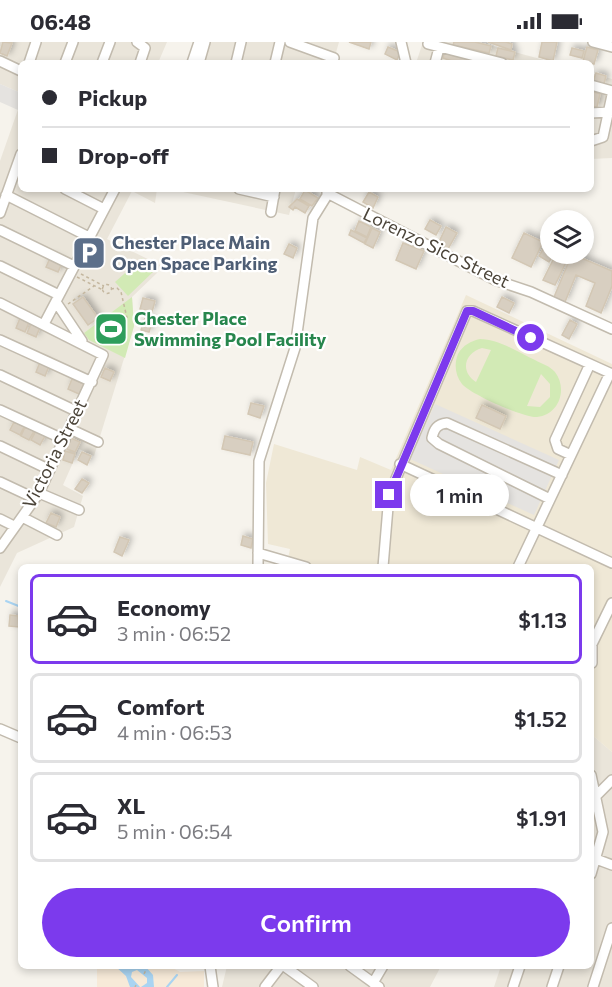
<!DOCTYPE html>
<html lang="en">
<head>
<meta charset="utf-8">
<style>
  :root { --surface:#fff; --page:#f7f7f7; --text:#2b2b33; --muted:#7c7c81; --line:#e1e1e2; --accent:#7c3aed }
  body { margin:0; font-family:Commissioner,sans-serif; background:var(--page); color:var(--text); height:100vh; display:flex; flex-direction:column; font-size:22px; white-space:nowrap }
  * { box-sizing:border-box; margin:0 }
  p { font-size:20px; color:var(--muted) }
  .icon { flex:none; width:33px; height:33px; fill:none; stroke:currentColor; stroke-width:2; stroke-linecap:round; stroke-linejoin:round }
  .map { position:relative; flex:1; overflow:hidden }
  .sheet { position:absolute; left:18px; top:522px; width:576px; height:405px; display:flex; flex-direction:column; background:var(--surface); border-radius:9px; box-shadow:0 3px 9px #0003 }
  .sheet>* { flex:none }
  .banner { position:absolute; left:18px; top:18px; width:576px; height:132px; border-radius:9px; box-shadow:0 3px 9px #0003; display:grid; align-content:center; height:132px; padding:0 24px; background:var(--surface) }
  .fabs { position:absolute; left:540px; top:168px; display:grid; gap:12px }
  .fabs a { display:grid; place-items:center; width:54px; height:54px; border-radius:50%; background:var(--surface); box-shadow:0 3px 9px #0003; font-size:30px }
  .end { position:absolute; width:27px; height:27px; margin:-14px; border:8px solid #7c3aed; background:#fff; box-shadow:0 0 0 3px #fff }
  .from { border-radius:50% }
  .bubble { position:absolute; height:42px; border-radius:21px; background:var(--surface); box-shadow:0 3px 9px #0003; font-size:20px; font-weight:600; line-height:42px; text-align:center }
  .banner b { display:flex; align-items:center; gap:21px; height:57px; font-size:22px }
  .banner b+b { border-top:2px solid var(--line) }
  .banner i { width:15px; height:15px; background:var(--text) }
  ul { padding:10px 0 0; list-style:none }
  li { display:flex; align-items:center; gap:18px; height:90px; margin:0 12px 9px; padding:0 12px; border:3px solid var(--line); border-radius:9px }
  li div { flex:1 }
  li b { display:block; font-size:22px }
  li em { font-style:normal; font-weight:600 }
  li.selected { border-color:var(--accent) }
  li>.icon { width:54px; height:54px; stroke-width:1.5 }
  .primary-button { display:flex; gap:12px; margin-top:auto; padding:12px 24px }
  .primary-button a { flex:1; height:69px; border-radius:36px; background:var(--accent); color:#fff; font-size:24px; font-weight:600; line-height:69px; text-align:center }
  .status { display:flex; justify-content:space-between; align-items:center; height:42px; padding:0 30px; background:var(--surface); direction:ltr }
  .status svg { height:16px; fill:currentColor }
  .map>svg:first-child { display:block }
  .residential { fill:#eae5da }
  .commercial { fill:#f7ead8 }
  .education { fill:#efe8d6 }
  .green { fill:#d2eab5; fill-rule:evenodd }
  .parking { fill:#e5e3e0 }
  .water { fill:#a9d4f2 }
  .lines { fill:none; stroke-linecap:round; stroke-linejoin:round }
  .stream { stroke:#a9d4f2; stroke-width:2 }
  .building { fill:#d8cfc1; stroke:#d3c7b4; stroke-width:1.5; filter:url(#shadow) }
  .minor-casing { stroke:#c2bbae; stroke-width:12 }
  .path { stroke:#c4b79f; stroke-width:1.5; stroke-dasharray:3 3; stroke-linecap:butt }
  .minor { stroke:#fff; stroke-width:9 }
  .route { stroke:#7c3aed; stroke-width:8 }
  .labels { text-anchor:middle; stroke-width:4.5; stroke-linejoin:round; paint-order:stroke }
  .service-label { font-size:18px; font-weight:bold; fill:#4e5e75; stroke:#fff; text-anchor:start }
  .street-label { font-size:18px; fill:#4b4439; stroke:#fff }
  .leisure-label { font-size:18px; font-weight:bold; fill:#27864d; stroke:#fff; text-anchor:start }
</style>
</head>
<body>
<div class="status"><b>06:48</b><svg viewBox="0 0 49 12"><path d="M0 12V9h3v3zM5 12V6h3v6zM10 12V3h3v9zM15 12V0h3v12zM26 1h20v11H26zM47 4h2v5h-2z"/></svg></div>
<div class="map">
<svg width="612" height="945" viewBox="0 0 612 945">
  <defs>
    <filter id="shadow"><feDropShadow dx="3" dy="-3" stdDeviation="3" flood-color="#0004"/></filter>
  </defs>
  <rect width="100%" height="100%" fill="#f6f3ec"/>
  <path class="residential" d="M0,0H167L158,21H21V51L0,42Z
    M201,0H339L333,21H194Z
    M423,0H478L555,21H416Z
    M591,31L612,37V116L591,117Z
    M21,59V147H157L155,161L132,149L107,197L160,223L157,231L132,255L134,284L94,414L79,407L63,443L83,454L74,485L17,511L0,545V119Z
    M169,147H296L289,173Z
    M591,692L612,710V945H494L501,924H591Z
    M227,924H441L430,945H222Z"/>
  <path class="commercial" d="M97,924H169L180,930L204,929V945H97Z"/>
  <path class="education" d="M466,253L612,322V710L591,692V525H286L290,507L268,502L266,441L274,402L357,428L360,415L391,428Z"/>
  <path class="green" d="M142,216L154,229L128,254L115,240Z
    M132,255L134,284L125,316L89,298L84,291Z
    M480,297C499,297 519,311 535,318C542,322 550,324 555,330C568,347 559,373 537,375C524,376 470,352 462,342C455,333 454,322 458,312C463,303 471,299 480,297ZM482,306L491,308L476,340C460,330 464,311 482,306ZM541,332L550,342V355L540,365L527,364Z"/>
  <path class="parking" d="M0,42L21,51L18,68L0,60Z
    M435,362L559,418L534,473L410,417Z"/>
  <path class="water" d="M115,924H145L153,933L154,945H141L147,941V936L137,928L132,930L131,935L140,945H130L126,934Z"/>
  <g class="lines">
    <path class="stream" d="M6,559L21,565
      M167,945L177,933"/>
  </g>
  <path class="building" d="M3,0L12,1L7,14L0,11Z
    M349,0H371L369,7Z
    M454,0H475L491,4L489,11L453,3Z
    M488,0H506L512,2L511,8Z
    M542,0H557L553,19L539,15Z
    M388,5L400,10L397,18L385,12Z
    M587,5L598,8L594,22L583,19Z
    M498,6L515,10L513,18L496,14Z
    M572,6L584,9L582,16L570,13Z
    M445,9L487,21H458L443,16Z
    M596,31L606,34L604,42L593,40Z
    M591,49L600,52L597,65L591,64Z
    M305,148L318,156L312,164L300,157Z
    M369,150L378,155L373,166L363,160Z
    M297,157L309,164L305,171L295,165L293,168L289,165Z
    M430,178L441,184L436,193L425,187Z
    M359,179L371,185L367,195L355,189Z
    M446,185L457,191L448,207L438,202Z
    M372,186L380,190L373,206L365,202Z
    M351,188L367,196L364,201L349,193Z
    M524,191L543,200L531,225L512,216Z
    M403,201L424,209L416,227L396,218Z
    M289,202L297,206L293,216L284,212Z
    M546,202L550,205V212H554L549,220L539,214Z
    M556,212L569,214L555,243L543,238Z
    M572,212L612,229V244L601,271L586,264L595,241L576,233L565,260L554,255Z
    M50,216L62,221L58,230L46,225Z
    M83,255L98,276L88,283L73,262Z
    M502,255L514,261L509,271L497,265Z
    M143,256L155,259L152,270L140,267Z
    M20,276L29,280L25,290L16,286Z
    M145,276L153,278L149,290L141,288Z
    M570,278L577,282L569,297L562,293Z
    M31,282L40,285L36,295L27,291Z
    M40,320L49,324L45,334L36,330Z
    M105,326L114,330L110,339L101,335Z
    M72,337L84,342L79,352L68,347Z
    M251,361L264,364L260,376L248,372Z
    M482,363L506,374L500,387L476,376Z
    M14,380L24,385L20,393L10,388Z
    M25,385L34,389L29,398L21,394Z
    M36,389L45,394L40,403L31,398Z
    M225,394L253,400L250,413L222,407Z
    M71,396L80,400L75,410L67,407Z
    M65,409L75,412L72,421L63,418Z
    M82,410L91,414L87,423L78,418Z
    M82,437L89,441L82,451L75,447Z
    M51,471L60,475L56,485L46,481Z
    M243,494L253,497L251,506L241,503Z
    M120,495L129,498L122,514L114,510Z
    M10,573L18,574L19,585L9,584Z"/>
  <g class="lines">
    <g class="minor-casing">
      <path id="minor" d="M137,0L145,6L140,21
        M290,0L334,16
        M401,0L406,21
        M593,0L612,5
        M428,2L502,21
        M0,19L21,29
        M29,21L36,0
        M65,21L73,0
        M102,21L110,0
        M192,21L199,0
        M199,21L205,0
        M236,21L241,0
        M275,21L280,0
        M435,21L439,6
        M591,43L612,49
        M591,71L609,70
        M591,99L603,95L612,53
        M65,147L104,167
        M239,147L274,155
        M327,151L495,238L531,250L612,287
        M6,153L89,195
        M271,170L275,147
        M0,171L21,112
        M0,188L74,224
        M0,224L59,253
        M56,260L82,299
        M0,261L103,313L39,451L0,506
        M44,282L115,147
        M0,298L92,340
        M0,333L78,370
        M0,368L65,398
        M70,387L98,400
        M0,404L50,428
        M571,413L558,407L555,398L590,322
        M400,422L612,521
        M0,440L34,456
        M39,451L79,468
        M550,457L439,402L432,396C434,387 437,382 447,381L562,433
        M22,475L57,493
        M0,477L14,484
        M258,511L306,525
        M258,525L259,419L295,306L313,176L331,147
        M383,525L389,453L467,269H473L612,332
        M518,525L610,331
        M592,621V602L612,561
        M0,687L21,696
        M591,733L603,790L591,832
        M591,759L612,738
        M596,817L612,823
        M210,924L213,945
        M284,924L313,945
        M350,924L379,945
        M373,941L383,924
        M265,945L281,924
        M513,945L520,924
        M552,945L559,924
        M593,945L612,886"/>
    </g>
    <path class="path" d="M81,232L104,244
      M77,235L103,248
      M102.5 247a4.5 4.5 0 1 1 9 0a4.5 4.5 0 1 1-9 0Z
      M111,247L117,246L121,250L127,276
      M68,262L94,244
      M144,932L147,926
      M135,945L136,943"/>
    <use href="#minor" class="minor"/>
  </g>
  <g class="lines">
    <path class="route" d="M389,453L467,269H473L531,296"/>
  </g>
  <defs>
    <g id="parking-square" transform="scale(1.725)"><rect x="-9" y="-9" width="18" height="18" rx="4" fill="#5c6f8a" stroke="#fff"/><path d="M-3.5-5.5H1a3.5 3.5 0 0 1 0 7H-1V5.5H-3.5ZM-1-3.4V-.6H.8a1.4 1.4 0 0 0 0-2.8Z" fill="#fff"/></g>
    <g id="stadium-square" transform="scale(1.725)"><rect x="-9" y="-9" width="18" height="18" rx="4" fill="#2e9e5b" stroke="#fff"/><path d="M0-5a6.5 5 0 1 0 0 10a6.5 5 0 1 0 0-10ZM-3.5-1.8h7v3.6h-7Z" fill="#fff"/></g>
  </defs>
  <g fill-rule="evenodd">
    <use href="#parking-square" x="89" y="211"/>
    <use href="#stadium-square" x="111" y="287"/>
  </g>
  <g class="labels">
    <g class="service-label">
      <text x="112" y="207">Chester Place Main<tspan x="112" dy="21">Open Space Parking</tspan></text>
    </g>
    <g class="street-label">
      <text transform="translate(436 206) rotate(26)" y="6">Lorenzo Sico Street</text>
      <text transform="translate(55 412) rotate(-63)" y="6">Victoria Street</text>
    </g>
    <g class="leisure-label">
      <text x="134" y="283">Chester Place<tspan x="134" dy="21">Swimming Pool Facility</tspan></text>
    </g>
  </g>
</svg>
<div class="fabs">
<a><svg class="icon" aria-label="layers" viewBox="0 0 24 24"><path d="M12 4l9 5-9 5-9-5zM3 14l9 5 9-5"/></svg></a>
</div>
<i class="end from" style="left:531px;top:296px"></i>
<i class="end" style="left:389px;top:453px"></i>
<div class="bubble" style="left:410px;top:432px;width:99px">1 min</div>
<div class="banner">
<b><i class="from"></i>Pickup</b>
<b><i></i>Drop-off</b>
</div>
<section class="sheet">
<ul>
<li class="selected"><svg class="icon" aria-label="car" viewBox="0 0 24 24"><path d="M5 17H2v-5l4-1 3-4h7l3 4 3 1v5h-3M9 17h6M6 11h13"/><circle cx="7" cy="17" r="2"/><circle cx="17" cy="17" r="2"/></svg><div><b>Economy</b><p>3 min · 06:52</p></div><em>$1.13</em></li>
<li><svg class="icon" aria-label="car" viewBox="0 0 24 24"><path d="M5 17H2v-5l4-1 3-4h7l3 4 3 1v5h-3M9 17h6M6 11h13"/><circle cx="7" cy="17" r="2"/><circle cx="17" cy="17" r="2"/></svg><div><b>Comfort</b><p>4 min · 06:53</p></div><em>$1.52</em></li>
<li><svg class="icon" aria-label="car" viewBox="0 0 24 24"><path d="M5 17H2v-5l4-1 3-4h7l3 4 3 1v5h-3M9 17h6M6 11h13"/><circle cx="7" cy="17" r="2"/><circle cx="17" cy="17" r="2"/></svg><div><b>XL</b><p>5 min · 06:54</p></div><em>$1.91</em></li>
</ul>
<div class="primary-button"><a>Confirm</a></div>
</section>
</div>
</body>
</html>
